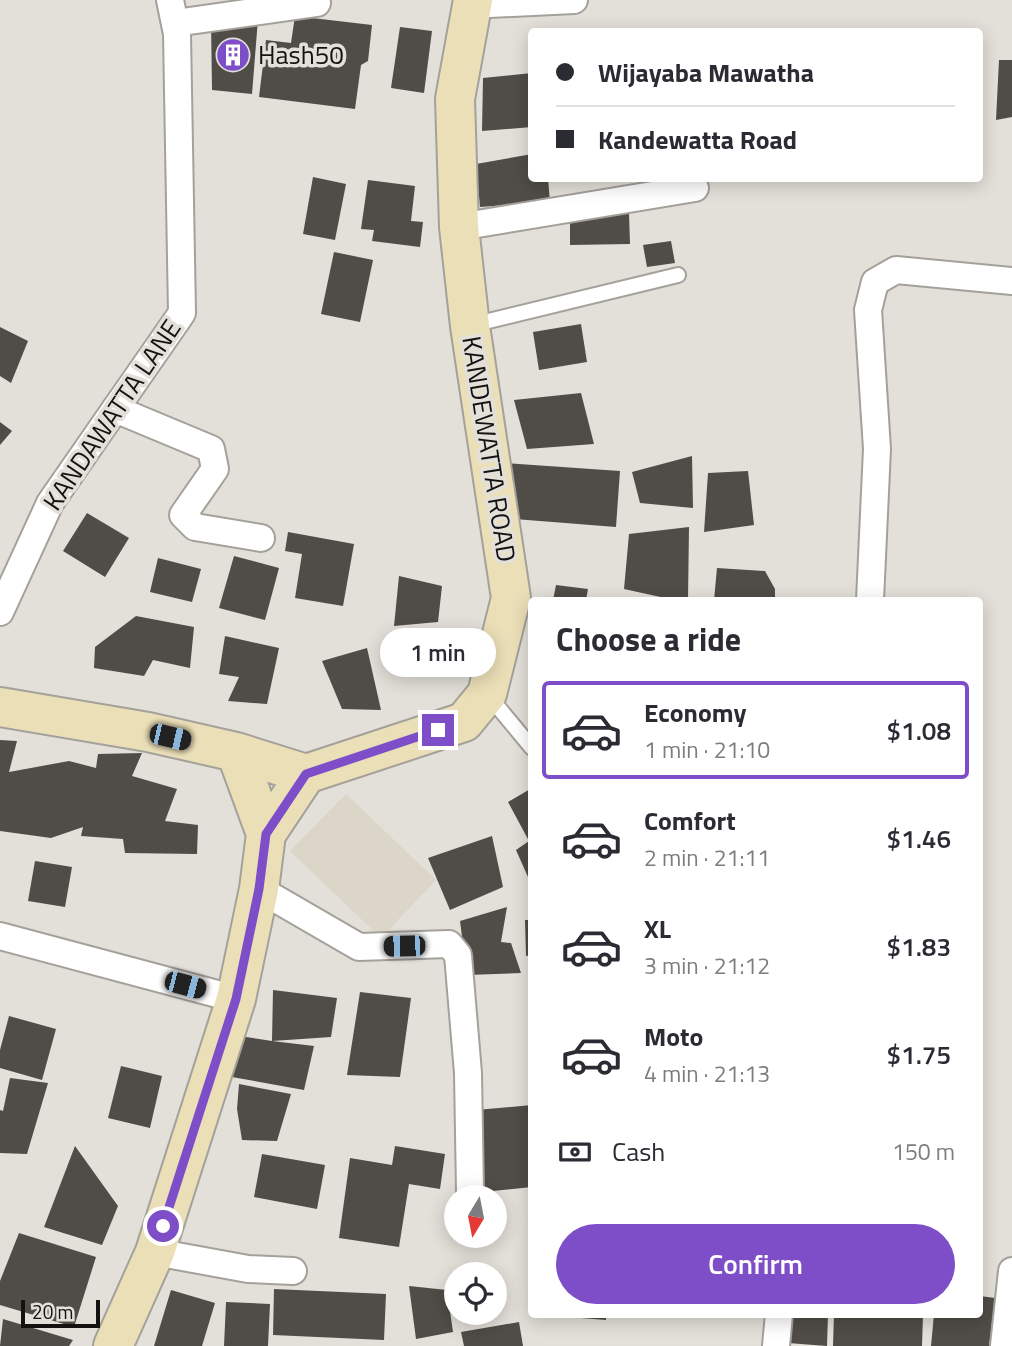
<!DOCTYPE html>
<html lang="en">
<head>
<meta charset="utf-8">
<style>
  :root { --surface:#fff; --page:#f2f2f3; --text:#2b2b33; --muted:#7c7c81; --line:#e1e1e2; --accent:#7d4ec7 }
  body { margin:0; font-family:"Titillium Web",sans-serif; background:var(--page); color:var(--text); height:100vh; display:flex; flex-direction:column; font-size:26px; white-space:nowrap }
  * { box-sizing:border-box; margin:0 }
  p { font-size:23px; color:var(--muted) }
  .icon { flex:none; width:38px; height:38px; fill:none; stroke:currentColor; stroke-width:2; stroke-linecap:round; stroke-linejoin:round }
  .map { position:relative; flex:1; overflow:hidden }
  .details { position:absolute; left:528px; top:597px; width:455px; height:721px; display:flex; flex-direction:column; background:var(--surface); border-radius:7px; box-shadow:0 4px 18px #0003 }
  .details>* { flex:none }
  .hud { position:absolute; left:528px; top:28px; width:455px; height:154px; border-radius:7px; box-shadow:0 4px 18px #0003; display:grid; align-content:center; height:154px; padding:0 28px; background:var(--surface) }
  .needle { width:46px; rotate:190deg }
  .buttons { position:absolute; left:444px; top:1185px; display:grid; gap:14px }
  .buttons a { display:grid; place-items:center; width:63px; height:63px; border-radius:50%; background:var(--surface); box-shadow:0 4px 18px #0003; font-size:35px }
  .scale { position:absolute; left:21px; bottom:18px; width:79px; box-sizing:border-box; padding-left:7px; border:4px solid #131210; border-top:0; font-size:19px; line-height:24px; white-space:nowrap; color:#131210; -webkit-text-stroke:5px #e3e0d9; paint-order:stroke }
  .end { position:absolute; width:32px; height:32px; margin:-16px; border:9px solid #7d4ec7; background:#fff; box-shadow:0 0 0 4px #fff }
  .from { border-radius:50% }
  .bubble { position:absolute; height:49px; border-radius:24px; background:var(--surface); box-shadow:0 4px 18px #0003; font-size:23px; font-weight:600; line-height:49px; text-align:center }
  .car { position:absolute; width:21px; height:42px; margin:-21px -10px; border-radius:9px; box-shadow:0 0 5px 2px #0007; background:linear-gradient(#222 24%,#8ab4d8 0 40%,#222 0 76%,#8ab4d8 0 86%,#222 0) }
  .hud b { display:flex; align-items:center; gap:24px; height:66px; font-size:26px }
  .hud b+b { border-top:2px solid var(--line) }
  .hud i { width:18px; height:18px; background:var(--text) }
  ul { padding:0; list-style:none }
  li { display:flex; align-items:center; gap:21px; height:98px; margin:0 14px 10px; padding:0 14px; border:4px solid transparent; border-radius:7px }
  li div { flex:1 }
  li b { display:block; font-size:26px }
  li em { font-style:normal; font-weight:600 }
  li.current { border-color:var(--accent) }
  li>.icon { width:63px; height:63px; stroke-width:1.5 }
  h2 { padding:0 28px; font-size:32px; line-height:84px }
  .pay { display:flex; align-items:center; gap:18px; height:77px; padding:0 28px; font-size:26px }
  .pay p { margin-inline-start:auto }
  .button { display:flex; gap:14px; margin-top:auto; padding:14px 28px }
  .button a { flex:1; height:80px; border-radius:42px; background:var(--accent); color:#fff; font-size:28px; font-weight:600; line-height:80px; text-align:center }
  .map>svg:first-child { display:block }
  .built { fill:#dcd6c8 }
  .building { fill:#504d48 }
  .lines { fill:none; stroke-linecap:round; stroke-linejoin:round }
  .lane-casing { stroke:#a4a19b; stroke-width:18 }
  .street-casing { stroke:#a4a19b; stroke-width:30 }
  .secondary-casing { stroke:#a4a19b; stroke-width:42 }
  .lane { stroke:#fff; stroke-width:14 }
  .street { stroke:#fff; stroke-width:26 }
  .secondary { stroke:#ebdfb8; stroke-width:38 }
  .route { stroke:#7d4ec7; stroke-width:9 }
  .labels { text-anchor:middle; stroke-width:7; stroke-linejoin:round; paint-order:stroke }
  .poi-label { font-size:26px; fill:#131210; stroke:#e3e0d9; text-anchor:start }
  .street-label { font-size:26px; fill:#131210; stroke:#e3e0d9 }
</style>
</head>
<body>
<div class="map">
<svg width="1012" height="1346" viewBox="0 0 1012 1346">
  <rect width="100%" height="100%" fill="#e3e0d9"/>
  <path class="built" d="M346,794L436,880L381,938L290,851Z"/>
  <path class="building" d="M295,16L372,25L368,61L361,65L355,109L259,97L266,40L291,43Z
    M211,19H258L252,94L212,90Z
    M400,27L432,31L424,93L391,88Z
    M999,60H1012V117L996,120Z
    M532,73V127L482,131L483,78Z
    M532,154V178H548L550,202L480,207L476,164Z
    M313,177L346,184L335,240L303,234Z
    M368,180L415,186L411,221L423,222L420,247L372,241L374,230L361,229Z
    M629,213L630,244L570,245V214Z
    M671,241L675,263L647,267L643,245Z
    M334,252L373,260L360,322L321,314Z
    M581,324L587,362L539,370L533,332Z
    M0,327L28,341L11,383L0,376Z
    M581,393L594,444L527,449L514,400Z
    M0,422L12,431L0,445Z
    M692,456L693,508L640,503L632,472Z
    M505,463L620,471L616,527L501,518Z
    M748,471L754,525L704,532L708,473Z
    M87,513L129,538L105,577L63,551Z
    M689,527L688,600H674L624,589L629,534Z
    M288,532L354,544L343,606L295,598L302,554L285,551Z
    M234,556L279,568L265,620L219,608Z
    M158,558L201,569L192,602L150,592Z
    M717,568L765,571L775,589V600H714Z
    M399,576L442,586L438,622L394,626Z
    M556,585L588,589L586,600H553Z
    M136,616L194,627L190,668L153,660L144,676L94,668L95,647Z
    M434,633L474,638L471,665L430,660Z
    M225,636L279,648L267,704L228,701L239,677L219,674Z
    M367,648L381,710L342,709L322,661Z
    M0,740L17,741L9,772L69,761L96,768L98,754L142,753L132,776L177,789L165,821L198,825L197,854L125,853L123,839L81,836L83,827L51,838L0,831Z
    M532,788V886L516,850L529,841L508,802Z
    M492,836L503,887L450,910L428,858Z
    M35,861L72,867L65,907L28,901Z
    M507,907L501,942L511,943L521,973L467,975L460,921Z
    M525,920H532V955L526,956Z
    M273,990L337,998L331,1037L272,1041L314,1046L304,1090L232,1077L240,1036L272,1041Z
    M360,992L411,998L400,1077L347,1075Z
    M9,1016L56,1029L42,1080L0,1068V1050Z
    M121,1066L162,1076L150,1128L108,1118Z
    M10,1078L48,1083L27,1154L0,1153V1110L3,1111Z
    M239,1084L291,1094L277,1141L242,1140L237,1109Z
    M532,1105V1187L483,1192L476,1110Z
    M75,1146L118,1206L102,1245L44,1227Z
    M395,1146L445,1154L440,1189L409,1184L399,1247L339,1238L350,1158L392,1165Z
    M262,1154L325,1165L317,1209L254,1197Z
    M19,1233L96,1257L74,1327L0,1305V1281Z
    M409,1286L447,1290L453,1332L416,1339Z
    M274,1289L386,1294L384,1340L273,1335Z
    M171,1290L215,1303L202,1346H154Z
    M980,1296L995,1298L989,1346H931L934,1314H980Z
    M226,1302L270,1304L268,1346H224Z
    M582,1314H606V1320L581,1318Z
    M790,1314H828L827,1346L788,1343Z
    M834,1314H923L922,1346H833Z
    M3,1319L73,1340L69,1346H0Z
    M519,1322L523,1346H464L461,1332Z"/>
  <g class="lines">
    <g class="lane-casing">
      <path id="lane" d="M472,325L678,275
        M488,695L532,748"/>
    </g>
    <g class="street-casing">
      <path id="street" d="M470,5L574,0
        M175,23L317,3
        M459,227L695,188
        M115,409L211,449L215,469L183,515L195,527L261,538
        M870,600L877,449L868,310L875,282L896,270L1012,281
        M0,612L50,503L182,313L177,34L170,0
        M259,889L359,947L449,944L458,955L468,1073L470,1192
        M0,936L236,999
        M155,1252L248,1269L293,1271
        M776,1346L779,1314
        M1004,1346L1012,1271"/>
    </g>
    <g class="secondary-casing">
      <path id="secondary" d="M0,707L148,732L236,752L306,774L464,722L487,694L511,598L470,326L459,227L455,99L473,0
        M236,752L266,834
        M113,1346L155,1252L236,999L259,889L266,834L306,774"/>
    </g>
    <use href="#lane" class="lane"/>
    <use href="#street" class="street"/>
    <use href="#secondary" class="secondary"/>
  </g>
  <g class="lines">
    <path class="route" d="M163,1226L236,999L259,889L266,834L306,774L438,730"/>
  </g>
  <defs>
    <g id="building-disc" transform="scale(1.75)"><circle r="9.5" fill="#7d4ec7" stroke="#e3e0d9"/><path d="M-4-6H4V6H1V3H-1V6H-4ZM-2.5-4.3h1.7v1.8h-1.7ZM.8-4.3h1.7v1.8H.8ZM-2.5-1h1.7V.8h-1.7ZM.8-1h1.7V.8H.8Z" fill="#fff"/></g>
  </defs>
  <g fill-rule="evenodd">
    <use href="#building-disc" x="233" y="55"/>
  </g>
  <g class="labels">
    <g class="poi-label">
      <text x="258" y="64">Hash50</text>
    </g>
    <g class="street-label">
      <text transform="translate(112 415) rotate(-56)" y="9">KANDAWATTA LANE</text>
      <text transform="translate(489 449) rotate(81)" y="9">KANDEWATTA ROAD</text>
    </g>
  </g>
</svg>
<div class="buttons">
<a><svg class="needle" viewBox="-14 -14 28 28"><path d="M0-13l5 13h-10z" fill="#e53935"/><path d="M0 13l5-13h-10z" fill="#7c7c81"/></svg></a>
<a><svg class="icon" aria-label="locate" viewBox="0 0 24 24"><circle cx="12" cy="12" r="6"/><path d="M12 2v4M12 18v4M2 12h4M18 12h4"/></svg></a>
</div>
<div class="scale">20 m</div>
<i class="end from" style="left:163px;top:1226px"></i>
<i class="end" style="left:438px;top:730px"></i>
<div class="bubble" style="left:380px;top:628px;width:116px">1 min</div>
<i class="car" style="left:170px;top:737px;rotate:103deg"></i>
<i class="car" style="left:404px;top:946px;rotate:269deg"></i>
<i class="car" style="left:185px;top:985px;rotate:105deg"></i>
<div class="hud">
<b><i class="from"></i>Wijayaba Mawatha</b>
<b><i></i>Kandewatta Road</b>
</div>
<section class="details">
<h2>Choose a ride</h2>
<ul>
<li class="current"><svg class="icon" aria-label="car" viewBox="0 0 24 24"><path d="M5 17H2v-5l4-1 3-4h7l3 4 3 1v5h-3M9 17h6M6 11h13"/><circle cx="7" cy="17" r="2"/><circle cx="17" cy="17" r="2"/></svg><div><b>Economy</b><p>1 min · 21:10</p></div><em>$1.08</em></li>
<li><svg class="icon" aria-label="car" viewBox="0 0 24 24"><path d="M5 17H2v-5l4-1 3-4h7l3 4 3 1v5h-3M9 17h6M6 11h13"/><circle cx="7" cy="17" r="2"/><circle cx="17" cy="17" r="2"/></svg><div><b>Comfort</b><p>2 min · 21:11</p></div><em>$1.46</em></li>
<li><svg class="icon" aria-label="car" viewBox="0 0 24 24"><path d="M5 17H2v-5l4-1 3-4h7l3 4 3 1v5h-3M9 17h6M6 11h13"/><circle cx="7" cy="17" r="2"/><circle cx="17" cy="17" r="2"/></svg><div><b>XL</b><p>3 min · 21:12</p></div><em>$1.83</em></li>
<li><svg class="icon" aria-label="car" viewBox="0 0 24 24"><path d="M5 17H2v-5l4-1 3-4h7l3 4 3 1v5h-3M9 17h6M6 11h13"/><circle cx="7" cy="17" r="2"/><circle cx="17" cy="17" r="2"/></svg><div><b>Moto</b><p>4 min · 21:13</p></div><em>$1.75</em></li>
</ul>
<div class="pay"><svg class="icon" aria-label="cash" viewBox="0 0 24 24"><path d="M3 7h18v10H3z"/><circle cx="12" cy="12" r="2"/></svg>Cash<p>150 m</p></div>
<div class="button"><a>Confirm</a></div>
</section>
</div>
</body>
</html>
